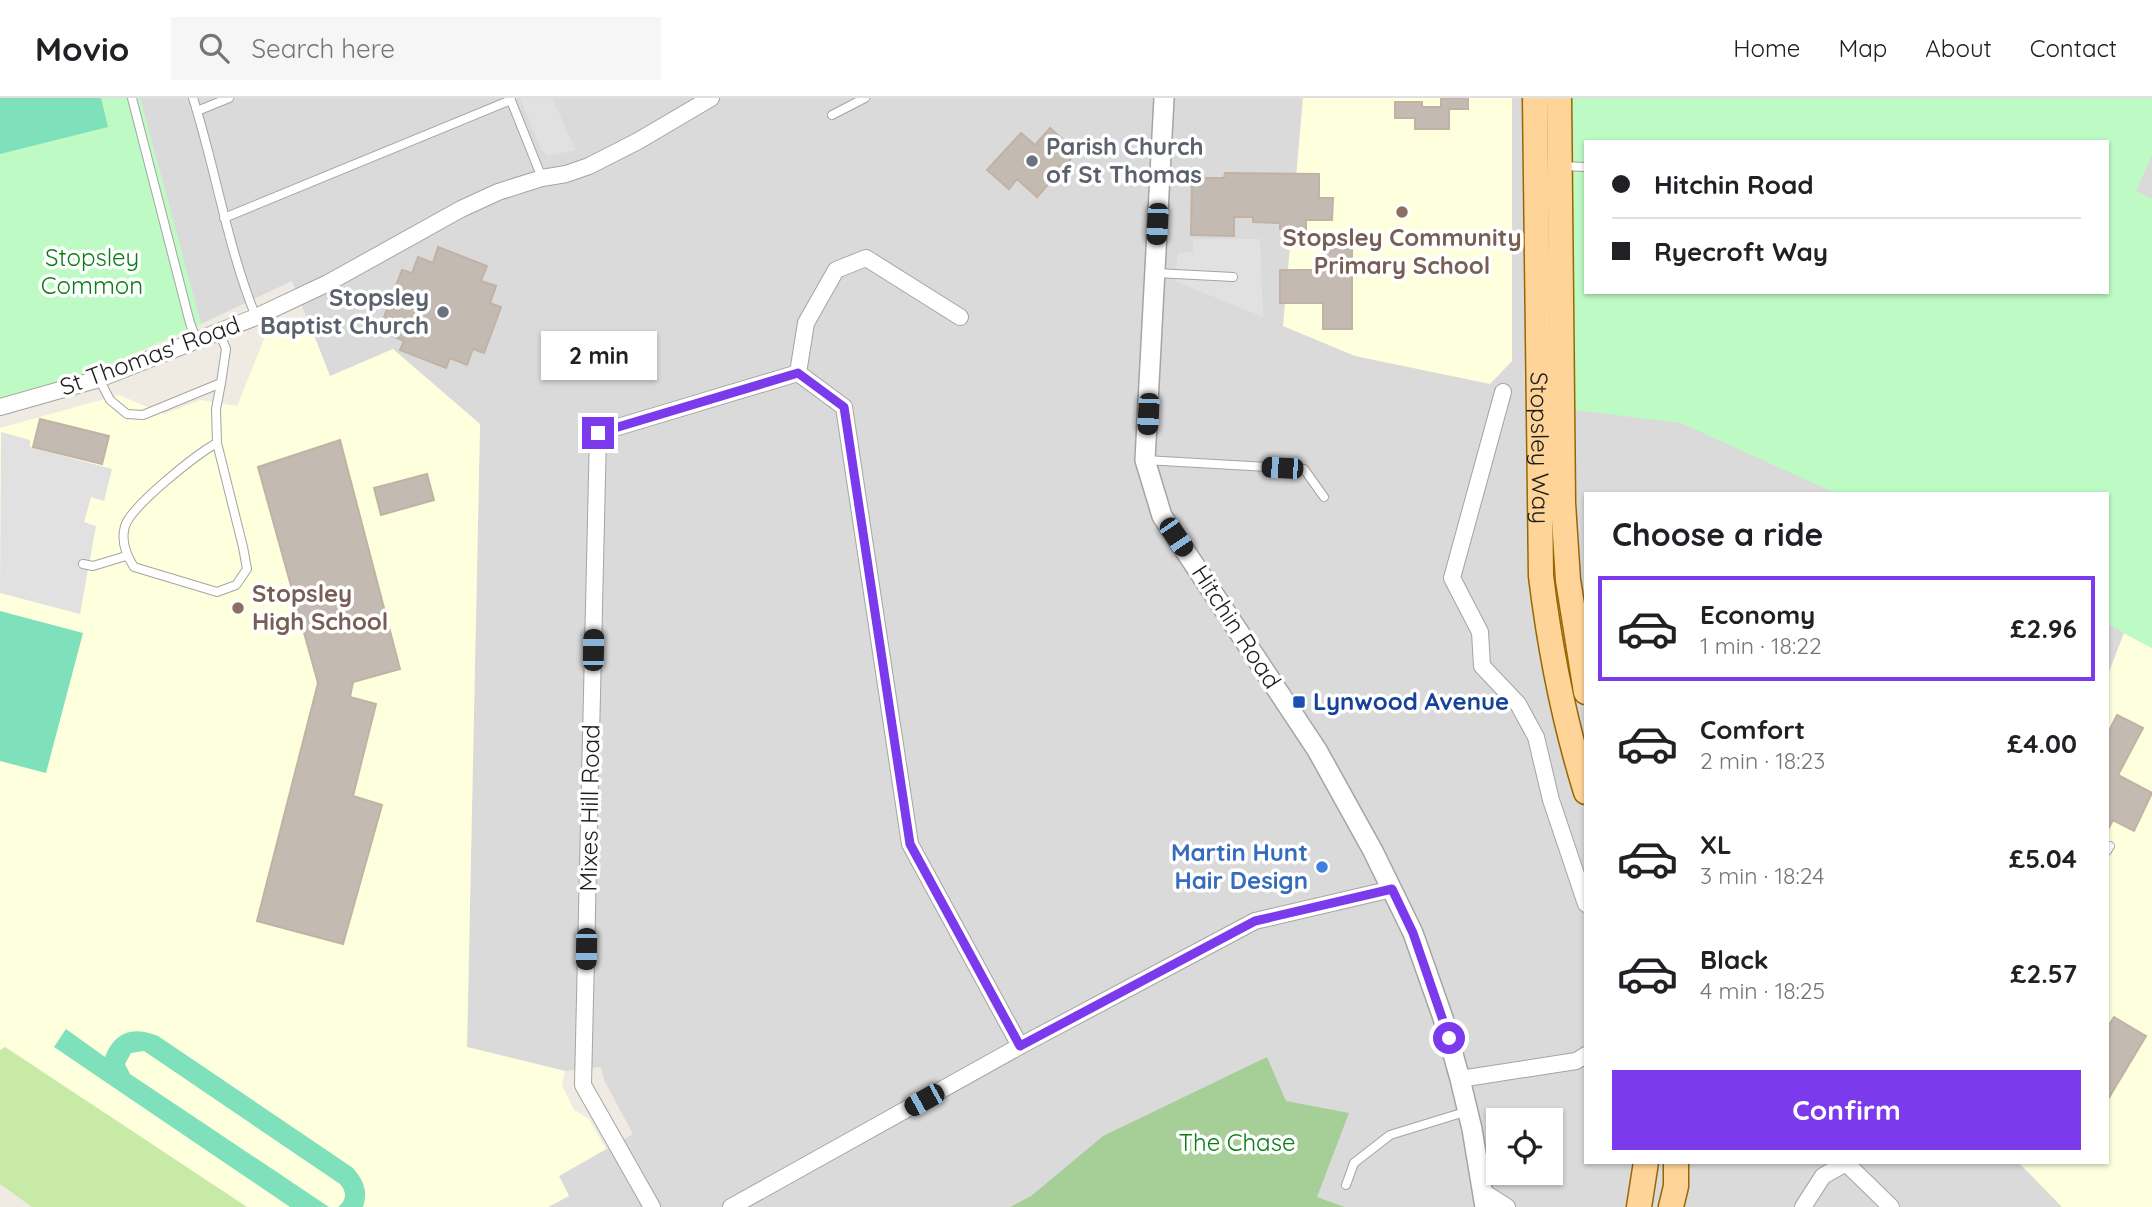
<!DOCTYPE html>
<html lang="en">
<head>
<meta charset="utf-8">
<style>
  :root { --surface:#fff; --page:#f6f6f6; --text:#202124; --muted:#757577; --line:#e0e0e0; --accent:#7c3aed }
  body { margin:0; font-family:Quicksand,sans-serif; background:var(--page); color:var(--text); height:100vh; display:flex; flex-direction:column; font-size:26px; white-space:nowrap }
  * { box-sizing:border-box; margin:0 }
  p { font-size:23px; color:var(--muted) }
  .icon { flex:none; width:38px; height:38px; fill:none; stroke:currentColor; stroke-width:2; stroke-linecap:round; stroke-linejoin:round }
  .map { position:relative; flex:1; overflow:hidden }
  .panel { position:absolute; left:1584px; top:394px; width:525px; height:672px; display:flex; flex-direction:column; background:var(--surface); border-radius:0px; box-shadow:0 2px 5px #0004 }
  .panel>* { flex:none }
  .top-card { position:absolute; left:1584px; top:42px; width:525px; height:154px; border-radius:0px; box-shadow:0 2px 5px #0004; display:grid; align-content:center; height:154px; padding:0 28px; background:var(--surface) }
  .controls { position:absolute; left:1486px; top:1010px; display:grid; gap:14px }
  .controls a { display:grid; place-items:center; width:77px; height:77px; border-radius:0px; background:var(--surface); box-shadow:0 2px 5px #0004; font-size:35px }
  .end { position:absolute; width:32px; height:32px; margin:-16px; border:9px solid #7c3aed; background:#fff; box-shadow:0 0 0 4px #fff }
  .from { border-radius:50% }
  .bubble { position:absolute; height:49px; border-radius:0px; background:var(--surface); box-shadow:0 2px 5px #0004; font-size:23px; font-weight:800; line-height:49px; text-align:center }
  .car { position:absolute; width:21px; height:42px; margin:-21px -10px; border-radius:9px; box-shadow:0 0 5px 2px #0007; background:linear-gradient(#222 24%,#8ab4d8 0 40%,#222 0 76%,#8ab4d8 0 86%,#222 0) }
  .top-card b { display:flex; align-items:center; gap:24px; height:66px; font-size:26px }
  .top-card b+b { border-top:2px solid var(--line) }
  .top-card i { width:18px; height:18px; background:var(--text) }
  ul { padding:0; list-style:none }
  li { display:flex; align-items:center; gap:21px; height:105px; margin:0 14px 10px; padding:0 14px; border:4px solid transparent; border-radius:0px }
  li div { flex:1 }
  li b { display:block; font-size:26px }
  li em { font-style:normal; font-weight:800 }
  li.current { border-color:var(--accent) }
  li>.icon { width:63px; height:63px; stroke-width:1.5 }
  h2 { padding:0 28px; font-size:32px; line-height:84px }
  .cta { display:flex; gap:14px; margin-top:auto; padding:14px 28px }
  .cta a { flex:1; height:80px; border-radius:0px; background:var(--accent); color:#fff; font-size:28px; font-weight:800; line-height:80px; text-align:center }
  header { display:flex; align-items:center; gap:42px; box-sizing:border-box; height:98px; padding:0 35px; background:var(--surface); border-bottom:2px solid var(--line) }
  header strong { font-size:33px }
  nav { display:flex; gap:38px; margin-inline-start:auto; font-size:24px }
  .search { width:490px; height:63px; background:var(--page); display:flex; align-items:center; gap:18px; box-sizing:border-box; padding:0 24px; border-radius:0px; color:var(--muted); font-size:26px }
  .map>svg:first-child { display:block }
  .residential { fill:#dbdada; fill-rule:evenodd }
  .education { fill:#feffdc }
  .grass { fill:#c7eaa7 }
  .forest { fill:#a6cf97 }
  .park { fill:#befac4; fill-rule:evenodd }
  .pitch { fill:#7fe0bc }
  .parking { fill:#e1e1e1 }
  .building { fill:#c3bab2; stroke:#c1b2a5; stroke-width:2 }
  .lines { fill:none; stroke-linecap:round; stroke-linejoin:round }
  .service-casing { stroke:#a4a4a4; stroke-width:10 }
  .minor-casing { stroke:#a4a4a4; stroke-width:18 }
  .tertiary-casing { stroke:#a4a4a4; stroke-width:22 }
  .primary-casing { stroke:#976700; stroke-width:27 }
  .service { stroke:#fff; stroke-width:8 }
  .minor { stroke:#fff; stroke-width:16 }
  .tertiary { stroke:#fff; stroke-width:19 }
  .primary { stroke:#fed499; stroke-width:24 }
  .route { stroke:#7c3aed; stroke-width:9 }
  .worship-dot { fill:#6b7280; stroke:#fff; stroke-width:2.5 }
  .education-dot { fill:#8d6e63; stroke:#fff; stroke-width:2.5 }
  .transit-dot { fill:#1a4fb4; stroke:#fff; stroke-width:2.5 }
  .shop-dot { fill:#3f7fe0; stroke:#fff; stroke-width:2.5 }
  .labels { text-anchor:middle; stroke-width:7; stroke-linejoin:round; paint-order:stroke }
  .worship-label { font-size:24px; font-weight:bold; fill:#5b616d; stroke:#fff; text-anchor:start }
  .education-label { font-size:24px; font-weight:bold; fill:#785e54; stroke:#fff }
  .park-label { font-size:24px; fill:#097e15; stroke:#fff }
  .street-label { font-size:24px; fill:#1d1d1d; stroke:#fff }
  .transit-label { font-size:24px; font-weight:bold; fill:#164399; stroke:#fff; text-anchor:start }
  .shop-label { font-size:24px; font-weight:bold; fill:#366cbe; stroke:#fff; text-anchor:end }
</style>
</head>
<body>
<header>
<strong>Movio</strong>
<div class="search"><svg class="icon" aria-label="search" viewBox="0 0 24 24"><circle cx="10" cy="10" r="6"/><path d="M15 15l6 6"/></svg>Search here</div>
<nav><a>Home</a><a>Map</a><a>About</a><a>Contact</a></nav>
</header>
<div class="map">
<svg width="2152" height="1109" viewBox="0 0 2152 1109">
  <rect width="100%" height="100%" fill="#efebe3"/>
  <path class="residential" d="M140,0H2152V1109H1345L1317,1099L1031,1098L1010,1109H548L569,1098L559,1078L633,1036L604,982L601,969L565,973L467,949L480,326L330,278L292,183L201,226ZM1586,44H2107V194H1586ZM1586,396H2107V1064H1586ZM1498,1022H1550V1074H1498Z"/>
  <path class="education" d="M1303,0H1512V263L1490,286L1355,258L1283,228Z
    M308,222L330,278L393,251L480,326L467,949L565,973L562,987L574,1012L589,1021L606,1051L559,1078L569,1098L548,1109H247L5,949L1,953L0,952V330L119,297L164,316L201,302L237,308L265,239Z
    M2124,535L2152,550V1109H2062L2018,1064H2107V579Z"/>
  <path class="grass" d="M5,949L247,1109H32L0,1086V952Z"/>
  <path class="forest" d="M1267,959L1286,1003L1349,1015L1317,1099L1345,1109H1010L1031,1098L1103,1038Z"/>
  <path class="park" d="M0,0H140L201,226L92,274L0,303Z
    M1566,0H2152V57L2136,93L2152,101V550L2107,526V396L1835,395L1681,325L1574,312ZM1586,44H2107V194H1586Z"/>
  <path class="pitch" d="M0,0H101L108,29L0,56Z
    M0,513L83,535L46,675L0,663Z
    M66,931L105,959C115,933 133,928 158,938L353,1070C364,1083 368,1093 363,1109H338C347,1102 347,1094 340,1086L144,953L131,955L125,966L130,976L329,1109H290L54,949Z"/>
  <path class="parking" d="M520,0H552L576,52L548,58L542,53Z
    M1193,141H1260L1263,219L1175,183L1178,155L1193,154Z
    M1,334L30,342V349L112,371L104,403L91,399L84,424L96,428L80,516L0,495Z"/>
  <path class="building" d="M1441,0H1468V11H1449V31H1415V20H1395V4H1422V9H1441Z
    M1050,30L1077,54L1037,99L1017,81L1009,91L987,72L1021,35L1035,47Z
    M1225,75L1319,76V100H1333L1332,122H1306V132L1280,131V125L1253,124V119H1234V138L1191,137L1192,80H1224Z
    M438,149L487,168L481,183L496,188L490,205L501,209L484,255L473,251L467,267L450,260L446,270L400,252L404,243L388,236L393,222L384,219L402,172L412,175L418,159L433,165Z
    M1322,151H1352V231H1323V205H1280V172H1322Z
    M40,321L109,338L102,366L33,349Z
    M340,342L400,571L353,584L350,599L376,606L353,698L382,707L343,846L257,823L318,585L258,369Z
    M427,376L434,402L381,417L374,390Z
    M2117,617L2143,630L2118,677L2152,695L2134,733L2113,722L2107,733V637Z
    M2114,919L2146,938L2107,1003V930Z"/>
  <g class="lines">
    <g class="service-casing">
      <path id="service" d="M132,0L190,225L197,243
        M193,0C216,72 227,148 256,219
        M510,0L542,80
        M197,13L229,0
        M832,17L865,0
        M1563,68L1586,69
        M224,120L511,2
        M1156,175L1233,179
        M99,281L110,302L127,316L143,317L221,285L226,251L219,234
        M217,345L243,449L247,471L236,487L217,494L134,469C126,457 121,442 125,428C132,407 197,356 217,345Z
        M217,345L216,311L221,285
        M1145,362L1304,371L1324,399
        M83,466L93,468L126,458
        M2107,753L2110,748
        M1346,1087L1354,1065L1390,1037L1468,1013"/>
    </g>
    <g class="minor-casing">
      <path id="minor" d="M798,275L806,225L836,172L866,160L960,219
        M1503,294L1452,480L1480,534L1482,568L1518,606L1536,639L1551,702L1586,806
        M0,309L99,281L256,219L328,185L461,111L498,94L542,80L566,76L589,68L638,43L711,0
        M1460,981L1576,963L1586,957
        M1845,1064L1891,1109
        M1482,1093L1507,1109
        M652,1109L583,987L598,335L798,275L844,309L910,746L1020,948
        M731,1109L1020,948L1255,823L1392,791
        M1803,1109L1823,1078L1846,1065"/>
    </g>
    <g class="tertiary-casing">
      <path id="tertiary" d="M1164,0L1145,362L1162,418L1317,652L1373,753L1413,835L1443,920L1460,981L1472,1031L1485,1109"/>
    </g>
    <g class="primary-casing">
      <g id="primary">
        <path id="s1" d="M1535,0L1541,478C1550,552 1564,623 1586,694"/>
        <path d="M1559,0L1563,405L1568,482L1586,594"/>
        <path d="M1639,1109L1646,1064"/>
        <path d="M1671,1109L1676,1088V1064"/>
      </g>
    </g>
    <use href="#service" class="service"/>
    <use href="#minor" class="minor"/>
    <use href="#tertiary" class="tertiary"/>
    <use href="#primary" class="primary"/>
  </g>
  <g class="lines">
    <path class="route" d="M598,335L798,275L844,309L910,746L1020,948L1255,823L1392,791L1413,835L1449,940"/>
  </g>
  <g class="worship-dot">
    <circle cx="1032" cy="63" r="7"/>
    <circle cx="443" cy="214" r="7"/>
  </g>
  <g class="education-dot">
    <circle cx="1402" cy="114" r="7"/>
    <circle cx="238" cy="510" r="7"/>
  </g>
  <rect class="transit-dot" x="1292" y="597" width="14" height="14" rx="3.5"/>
  <circle class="shop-dot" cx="1322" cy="769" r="7"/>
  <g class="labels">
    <g class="worship-label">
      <text x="1046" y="57">Parish Church<tspan x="1046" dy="28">of St Thomas</tspan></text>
      <text x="429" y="208" text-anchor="end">Stopsley<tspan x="429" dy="28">Baptist Church</tspan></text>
    </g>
    <g class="education-label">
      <text x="1402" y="148">Stopsley Community<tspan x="1402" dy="28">Primary School</tspan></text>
      <text x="252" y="504" text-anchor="start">Stopsley<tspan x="252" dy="28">High School</tspan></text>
    </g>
    <g class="park-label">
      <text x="92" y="168">Stopsley<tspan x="92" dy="28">Common</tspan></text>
      <text x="1237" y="1053">The Chase</text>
    </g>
    <g class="street-label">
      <text transform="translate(150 258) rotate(-20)" y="8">St Thomas' Road</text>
      <text dy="8" stroke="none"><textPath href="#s1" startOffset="350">Stopsley Way</textPath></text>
      <text transform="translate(1236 529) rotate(57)" y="8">Hitchin Road</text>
      <text transform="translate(590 710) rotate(-89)" y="8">Mixes Hill Road</text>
    </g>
    <g class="transit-label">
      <text x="1313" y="612">Lynwood Avenue</text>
    </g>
    <g class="shop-label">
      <text x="1308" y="763">Martin Hunt<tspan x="1308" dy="28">Hair Design</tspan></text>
    </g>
  </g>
</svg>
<div class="controls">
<a><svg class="icon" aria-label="locate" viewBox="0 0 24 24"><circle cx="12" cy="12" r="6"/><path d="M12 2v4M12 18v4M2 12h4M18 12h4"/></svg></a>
</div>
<i class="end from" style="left:1449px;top:940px"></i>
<i class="end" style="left:598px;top:335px"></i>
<div class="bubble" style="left:541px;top:233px;width:116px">2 min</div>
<i class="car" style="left:1157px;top:126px;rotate:183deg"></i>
<i class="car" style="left:1148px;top:316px;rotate:183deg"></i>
<i class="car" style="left:1282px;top:370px;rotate:273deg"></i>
<i class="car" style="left:1176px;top:439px;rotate:146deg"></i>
<i class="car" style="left:593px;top:552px;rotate:1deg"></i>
<i class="car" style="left:586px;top:851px;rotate:181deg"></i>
<i class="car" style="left:924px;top:1002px;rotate:241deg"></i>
<div class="top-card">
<b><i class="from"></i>Hitchin Road</b>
<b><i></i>Ryecroft Way</b>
</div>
<section class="panel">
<h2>Choose a ride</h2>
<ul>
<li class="current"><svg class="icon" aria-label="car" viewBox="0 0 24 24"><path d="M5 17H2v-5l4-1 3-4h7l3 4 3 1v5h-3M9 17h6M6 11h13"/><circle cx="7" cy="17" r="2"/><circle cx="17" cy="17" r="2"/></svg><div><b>Economy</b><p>1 min · 18:22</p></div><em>£2.96</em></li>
<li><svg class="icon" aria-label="car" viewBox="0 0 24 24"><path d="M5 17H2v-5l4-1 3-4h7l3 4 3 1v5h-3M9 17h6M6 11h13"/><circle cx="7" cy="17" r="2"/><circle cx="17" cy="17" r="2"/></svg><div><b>Comfort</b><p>2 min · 18:23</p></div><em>£4.00</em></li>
<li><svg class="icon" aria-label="car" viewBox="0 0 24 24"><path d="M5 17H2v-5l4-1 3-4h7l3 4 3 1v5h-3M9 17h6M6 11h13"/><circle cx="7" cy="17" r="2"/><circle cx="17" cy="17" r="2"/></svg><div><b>XL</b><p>3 min · 18:24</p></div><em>£5.04</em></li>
<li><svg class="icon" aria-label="car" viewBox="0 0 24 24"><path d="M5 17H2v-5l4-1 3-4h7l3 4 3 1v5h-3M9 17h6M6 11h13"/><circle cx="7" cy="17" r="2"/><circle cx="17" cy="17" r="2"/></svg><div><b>Black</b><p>4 min · 18:25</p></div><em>£2.57</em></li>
</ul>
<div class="cta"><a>Confirm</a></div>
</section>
</div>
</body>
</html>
